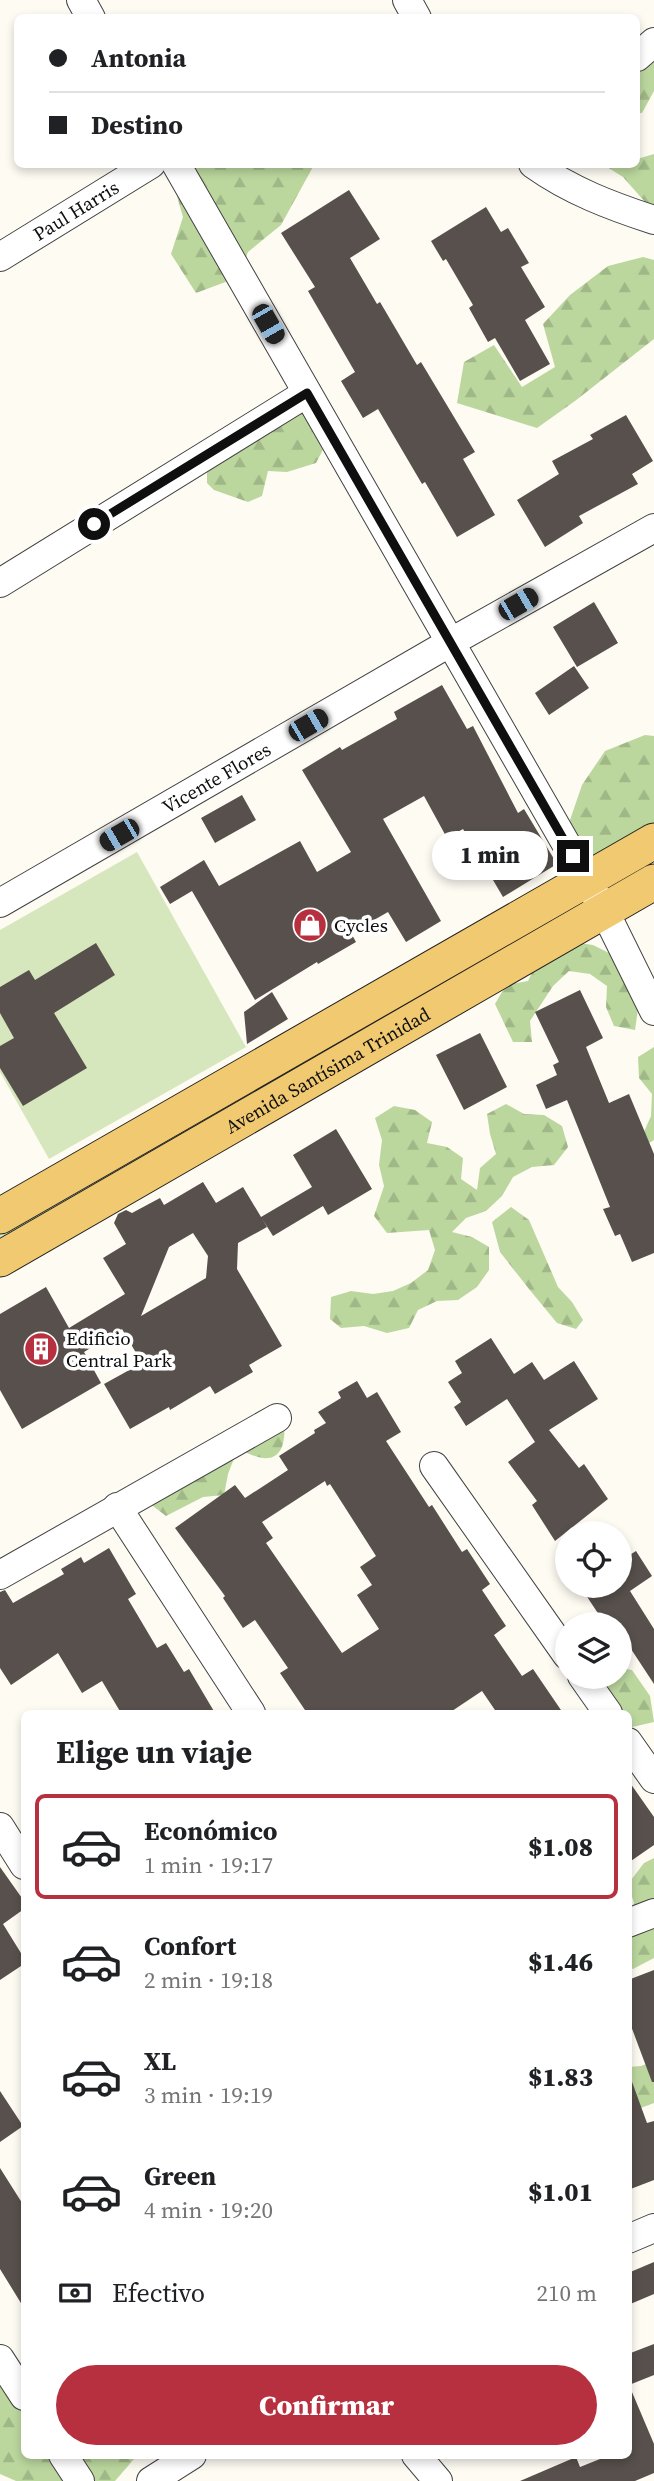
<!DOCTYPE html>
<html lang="es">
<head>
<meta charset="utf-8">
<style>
  :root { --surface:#fff; --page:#f6f6f6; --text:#202124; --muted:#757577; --line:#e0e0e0; --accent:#b7303f }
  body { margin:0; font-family:"Source Serif 4",serif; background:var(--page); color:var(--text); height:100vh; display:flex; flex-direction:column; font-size:26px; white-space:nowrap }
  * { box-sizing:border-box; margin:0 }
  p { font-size:23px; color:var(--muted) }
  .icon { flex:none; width:38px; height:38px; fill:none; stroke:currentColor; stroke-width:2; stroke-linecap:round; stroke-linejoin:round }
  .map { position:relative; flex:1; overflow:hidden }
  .details { position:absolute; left:21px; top:1710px; width:611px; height:749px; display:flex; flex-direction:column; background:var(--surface); border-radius:10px; box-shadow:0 4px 10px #0003 }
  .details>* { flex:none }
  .banner { position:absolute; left:14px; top:14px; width:626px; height:154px; border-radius:10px; box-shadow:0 4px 10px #0003; display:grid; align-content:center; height:154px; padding:0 35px; background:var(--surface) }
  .tools { position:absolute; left:555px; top:1521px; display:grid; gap:14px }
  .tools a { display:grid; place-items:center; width:77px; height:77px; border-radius:50%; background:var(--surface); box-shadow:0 4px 10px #0003; font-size:35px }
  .end { position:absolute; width:32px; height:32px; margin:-16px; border:9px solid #0f0f0f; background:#fff; box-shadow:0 0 0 4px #fff }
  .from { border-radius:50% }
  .bubble { position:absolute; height:49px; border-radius:24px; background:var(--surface); box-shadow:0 4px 10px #0003; font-size:23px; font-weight:800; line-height:49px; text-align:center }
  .car { position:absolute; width:21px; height:42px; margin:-21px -10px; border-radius:9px; box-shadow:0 0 5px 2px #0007; background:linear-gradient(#222 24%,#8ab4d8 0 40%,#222 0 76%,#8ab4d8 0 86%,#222 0) }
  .banner b { display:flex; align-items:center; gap:24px; height:66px; font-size:26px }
  .banner b+b { border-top:2px solid var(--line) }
  .banner i { width:18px; height:18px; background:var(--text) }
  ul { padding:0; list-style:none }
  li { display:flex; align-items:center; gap:21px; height:105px; margin:0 14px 10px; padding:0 21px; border:4px solid transparent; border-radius:10px }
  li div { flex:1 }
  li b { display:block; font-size:26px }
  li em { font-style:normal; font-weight:800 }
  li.on { border-color:var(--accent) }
  li>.icon { width:63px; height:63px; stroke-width:1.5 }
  h2 { padding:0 35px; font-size:32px; line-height:84px }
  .pay { display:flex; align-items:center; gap:18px; height:77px; padding:0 35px; font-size:26px }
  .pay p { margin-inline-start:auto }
  .cta { display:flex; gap:14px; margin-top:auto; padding:14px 35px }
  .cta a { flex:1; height:80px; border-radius:42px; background:var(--accent); color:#fff; font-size:28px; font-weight:800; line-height:80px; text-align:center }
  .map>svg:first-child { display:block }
  .grass { fill:url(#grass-tufts) }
  .forest { fill:url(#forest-firs) }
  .park { fill:#d6e7be }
  .building { fill:#57504c; fill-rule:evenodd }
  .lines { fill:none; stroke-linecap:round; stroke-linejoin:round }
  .minor-casing { stroke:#424242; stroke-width:30 }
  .major-casing { stroke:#202020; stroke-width:37 }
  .minor { stroke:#fff; stroke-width:28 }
  .major { stroke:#f0c971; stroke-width:35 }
  .route { stroke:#0f0f0f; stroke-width:9 }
  .labels { text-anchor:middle; stroke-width:7; stroke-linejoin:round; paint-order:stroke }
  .street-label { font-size:19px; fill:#0f0f0f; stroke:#fff }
  .poi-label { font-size:19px; fill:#0f0f0f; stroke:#fff; text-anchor:start }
</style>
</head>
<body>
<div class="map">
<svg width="654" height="2481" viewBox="0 0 654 2481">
  <defs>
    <pattern id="grass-tufts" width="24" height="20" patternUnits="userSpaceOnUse" patternTransform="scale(1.75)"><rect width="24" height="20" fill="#d6e7be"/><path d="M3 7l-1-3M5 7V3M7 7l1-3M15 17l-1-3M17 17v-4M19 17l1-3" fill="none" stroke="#b6c5a2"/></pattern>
    <pattern id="forest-firs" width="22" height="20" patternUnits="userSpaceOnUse" patternTransform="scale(1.75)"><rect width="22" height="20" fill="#bbd79e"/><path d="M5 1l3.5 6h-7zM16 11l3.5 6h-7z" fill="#a0b787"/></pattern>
  </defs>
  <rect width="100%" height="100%" fill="#fefbf3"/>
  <path class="grass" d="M569,909L571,913L0,1241V1233Z"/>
  <path class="forest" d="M654,58V91L642,113H637V71L649,66Z
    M654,154V206L645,202L623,177L604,165L637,164V159Z
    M168,165H314L281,225L248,252L239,277L196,293L171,254L183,217Z
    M643,257L654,260V339L575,401L537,428L457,403L464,362L494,345L522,387L555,367L543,324L570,295L608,266Z
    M303,400L326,444L316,463L287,472L268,471L262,496L248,502L214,490L207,483V453Z
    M645,735L654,736V848L604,872L572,849L570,820L582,785L605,751Z
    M572,942L593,945L611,954L638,1009L635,1030L614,1026L606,1007L607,986L590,974L569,971L553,986L530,1021L532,1042H513L495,1004L506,985L528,981L536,964Z
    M654,1047V1140L644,1146L643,1134L651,1116L652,1094L639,1078L638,1057Z
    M506,1104L524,1114L544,1115L562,1126L568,1147L554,1165L532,1167L513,1177L502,1196L486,1211L466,1218L452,1232L472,1237L489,1247V1270L477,1287L458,1300L437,1301L418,1310L409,1328L387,1333L364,1326L341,1328L330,1319L331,1297L351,1291L373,1294L393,1291L411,1283L428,1270L435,1250L429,1230L387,1233L374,1216L384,1186L379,1165L382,1140L375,1118L394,1106L415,1110L432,1122L427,1143L447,1147L463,1158L461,1179L477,1190L480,1168L496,1154L490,1134L487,1114Z
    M511,1207L529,1220L558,1287L572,1302L583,1320L576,1329L557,1323L529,1289L500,1252L492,1222Z
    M283,1414C289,1453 276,1471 238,1448L228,1474L224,1495L203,1497L166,1516L149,1503Z
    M620,1668L632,1670L650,1696L654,1722L628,1728V1713H607L582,1677L620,1676Z
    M654,1858V1958L633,1969L628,1966V1917L634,1903L628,1884L644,1863Z
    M654,2061V2103L641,2108L628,2102V2067L641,2066Z
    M0,2378L24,2390V2455H160L155,2458L134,2459L115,2481H16L0,2474Z"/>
  <path class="park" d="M137,852L246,1047L49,1159L0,1072V930Z"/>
  <path class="building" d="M349,190L380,239L350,258L377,304L380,302L417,365L421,362L475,452L463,459L495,515L457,537L425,482L422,484L378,409L363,418L341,381L355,372L308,291L315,287L281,233Z
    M486,207L501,232L508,228L529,263L521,267L545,307L525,320L550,364L520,381L495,338L488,342L469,308L473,305L446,259L443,261L431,241Z
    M626,415L653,461L632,474L638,484L579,516L583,523L545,547L517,500L559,474L552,461L593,439L590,435Z
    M594,602L618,643L577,667L553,627Z
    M574,666L589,688L549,715L535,693Z
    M442,685L467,729L473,726L518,813L524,809L557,864L503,897L463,829L447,838L424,796L383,819L441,921L406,942L388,912L351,933L356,942L318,964L317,962L255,1000L192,891L170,904L160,887L204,860L219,886L300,841L317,872L351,852L302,770L340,747L342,750L397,719L394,712Z
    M242,795L256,820L215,843L201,818Z
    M96,943L115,975L54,1013L87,1068L23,1106L0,1068V1046L14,1038L0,1013V987L29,970L35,980Z
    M580,990L603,1038L586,1047L609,1103L629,1094L654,1154V1253L632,1262L620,1234L615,1236L603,1209L610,1207L567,1100L546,1109L536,1085L557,1075L553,1065L559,1062L535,1012Z
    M272,992L288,1019L247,1044L244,1012Z
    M480,1033L507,1087L464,1110L436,1055Z
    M336,1129L372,1189L328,1215L323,1206L273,1236L261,1217L312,1187L293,1155Z
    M203,1182L216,1203L243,1187L267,1227L238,1243L237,1269L282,1346L249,1365L253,1372L215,1394L210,1386L170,1410L169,1407L130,1429L104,1384L142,1363L122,1329L84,1352L101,1383L22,1429L0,1390V1314L46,1287L69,1328L125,1294L103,1258L126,1244L114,1223L118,1214L126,1210L132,1213L160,1198L164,1205ZM193,1233L208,1256L206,1278L141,1316L169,1247Z
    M491,1338L514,1374L532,1362L544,1380L574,1361L598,1399L549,1430L579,1468L584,1464L608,1499L555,1541L532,1505L537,1501L508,1462L535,1442L507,1399L466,1426L454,1407L461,1402L448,1382L462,1373L455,1361Z
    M357,1381L367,1398L377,1392L401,1432L386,1441L429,1507L432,1505L462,1552L467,1549L490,1584L482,1590L506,1626L494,1635L522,1676L533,1669L563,1713H497L482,1691L449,1713H307L280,1673L288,1668L255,1620L243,1628L223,1598L225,1596L175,1528L235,1485L245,1498L288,1470L279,1456L315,1433L314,1430L326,1423L318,1412L341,1398L338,1392ZM325,1481L327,1486L330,1484L376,1556L360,1567L372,1585L357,1595L379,1629L342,1653L266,1543L273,1538L262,1522Z
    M109,1548L136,1594L128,1599L157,1648L166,1643L184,1672L189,1669L215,1713H121L102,1681L82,1693L58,1653L11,1685L0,1668V1592L5,1590L13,1603L64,1574L61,1569L81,1557L84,1563Z
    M636,1551L652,1576L630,1591L654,1629V1684L631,1649L620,1656V1624H605L580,1586H620V1561Z
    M628,1780L654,1817V1845L628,1863Z
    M0,1867L24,1901V1909L3,1924L24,1958V1964L0,1980Z
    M654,1970V2082H652L628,2018V1980Z
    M628,2079H631L647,2123L654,2121V2180L628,2190Z
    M0,2091L23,2126L0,2142Z
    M0,2168L24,2206V2308L0,2269Z
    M654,2262V2294L628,2305V2273Z
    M654,2344V2375L629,2385L654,2444V2473L635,2481H520L576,2457L580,2467L610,2455H628V2354Z"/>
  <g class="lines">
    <g class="minor-casing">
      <g id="minor">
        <path d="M81,0L91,18"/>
        <path d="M407,0L417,18"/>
        <path d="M637,57L654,42"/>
        <path d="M176,164L604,910L654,1011"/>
        <path d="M533,164C571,191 611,206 654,220"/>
        <path id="s1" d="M0,257L151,164"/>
        <path d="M0,583L307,393"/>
        <path id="s2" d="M0,903L451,642L654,528"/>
        <path d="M434,1466L567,1655"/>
        <path d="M117,1507L251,1713"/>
        <path d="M0,1575L277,1418"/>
        <path d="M582,1676L608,1713"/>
        <path d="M628,1742L654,1779"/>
        <path d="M0,1827L24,1865"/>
        <path d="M628,1923L654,1913"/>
        <path d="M628,2239L654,2228"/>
        <path d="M0,2359L24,2396"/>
        <path d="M63,2455L80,2481"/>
        <path d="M416,2455L438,2481"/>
        <path d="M151,2481L192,2455"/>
      </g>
    </g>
    <g class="major-casing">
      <g id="major">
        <path d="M0,1216L654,841"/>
        <path id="s3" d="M0,1259L654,882"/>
      </g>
    </g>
    <use href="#minor" class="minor"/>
    <use href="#major" class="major"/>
  </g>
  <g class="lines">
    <path class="route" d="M94,524L307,393L573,856"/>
  </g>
  <defs>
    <g id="shop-disc" transform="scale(1.75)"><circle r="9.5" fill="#b7303f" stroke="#fff"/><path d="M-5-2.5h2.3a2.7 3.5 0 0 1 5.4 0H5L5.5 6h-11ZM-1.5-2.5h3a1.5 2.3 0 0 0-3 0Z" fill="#fff"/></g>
    <g id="building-disc" transform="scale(1.75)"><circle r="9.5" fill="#b7303f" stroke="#fff"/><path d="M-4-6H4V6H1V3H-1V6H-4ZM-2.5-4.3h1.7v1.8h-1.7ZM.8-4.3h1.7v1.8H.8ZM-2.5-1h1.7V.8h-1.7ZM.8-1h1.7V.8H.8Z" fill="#fff"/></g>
  </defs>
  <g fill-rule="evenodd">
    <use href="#shop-disc" x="310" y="925"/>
    <use href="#building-disc" x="41" y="1349"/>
  </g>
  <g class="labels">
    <g class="street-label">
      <text dy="7" stroke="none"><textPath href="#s1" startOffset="89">Paul Harris</textPath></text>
      <text dy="7" stroke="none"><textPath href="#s2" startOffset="250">Vicente Flores</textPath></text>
      <text dy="7" stroke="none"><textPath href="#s3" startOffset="378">Avenida Santísima Trinidad</textPath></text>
    </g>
    <g class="poi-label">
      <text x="334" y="932">Cycles</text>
      <text x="66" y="1345">Edificio<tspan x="66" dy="22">Central Park</tspan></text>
    </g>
  </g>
</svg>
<div class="tools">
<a><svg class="icon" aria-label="locate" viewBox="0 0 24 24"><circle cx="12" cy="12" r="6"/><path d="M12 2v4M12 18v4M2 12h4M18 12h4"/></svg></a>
<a><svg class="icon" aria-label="layers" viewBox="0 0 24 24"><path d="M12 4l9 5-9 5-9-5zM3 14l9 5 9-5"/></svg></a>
</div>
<i class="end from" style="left:94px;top:524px"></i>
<i class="end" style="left:573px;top:856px"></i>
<div class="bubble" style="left:432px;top:831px;width:116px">1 min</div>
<i class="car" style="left:268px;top:324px;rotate:150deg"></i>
<i class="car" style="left:518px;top:604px;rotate:60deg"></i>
<i class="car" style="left:308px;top:725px;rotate:60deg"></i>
<i class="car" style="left:119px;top:835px;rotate:240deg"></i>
<div class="banner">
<b><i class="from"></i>Antonia</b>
<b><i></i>Destino</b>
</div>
<section class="details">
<h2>Elige un viaje</h2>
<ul>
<li class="on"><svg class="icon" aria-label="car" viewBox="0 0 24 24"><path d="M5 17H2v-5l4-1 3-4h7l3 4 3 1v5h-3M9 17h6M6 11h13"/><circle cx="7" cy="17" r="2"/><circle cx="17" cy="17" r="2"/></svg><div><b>Económico</b><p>1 min · 19:17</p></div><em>$1.08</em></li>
<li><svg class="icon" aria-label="car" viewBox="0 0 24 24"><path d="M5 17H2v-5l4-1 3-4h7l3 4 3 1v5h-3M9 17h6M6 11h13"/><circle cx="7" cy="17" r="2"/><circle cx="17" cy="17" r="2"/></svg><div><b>Confort</b><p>2 min · 19:18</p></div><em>$1.46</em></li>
<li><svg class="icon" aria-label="car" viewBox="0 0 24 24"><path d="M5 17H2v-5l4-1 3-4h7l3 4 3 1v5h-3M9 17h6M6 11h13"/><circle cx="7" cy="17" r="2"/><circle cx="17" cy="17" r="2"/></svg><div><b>XL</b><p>3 min · 19:19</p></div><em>$1.83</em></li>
<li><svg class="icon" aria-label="car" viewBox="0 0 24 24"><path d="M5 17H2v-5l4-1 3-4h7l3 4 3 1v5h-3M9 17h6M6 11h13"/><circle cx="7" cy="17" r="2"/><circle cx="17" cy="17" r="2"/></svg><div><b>Green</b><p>4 min · 19:20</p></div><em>$1.01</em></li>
</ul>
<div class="pay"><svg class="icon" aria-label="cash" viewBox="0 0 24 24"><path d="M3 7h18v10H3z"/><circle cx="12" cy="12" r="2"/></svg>Efectivo<p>210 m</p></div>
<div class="cta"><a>Confirmar</a></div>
</section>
</div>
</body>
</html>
